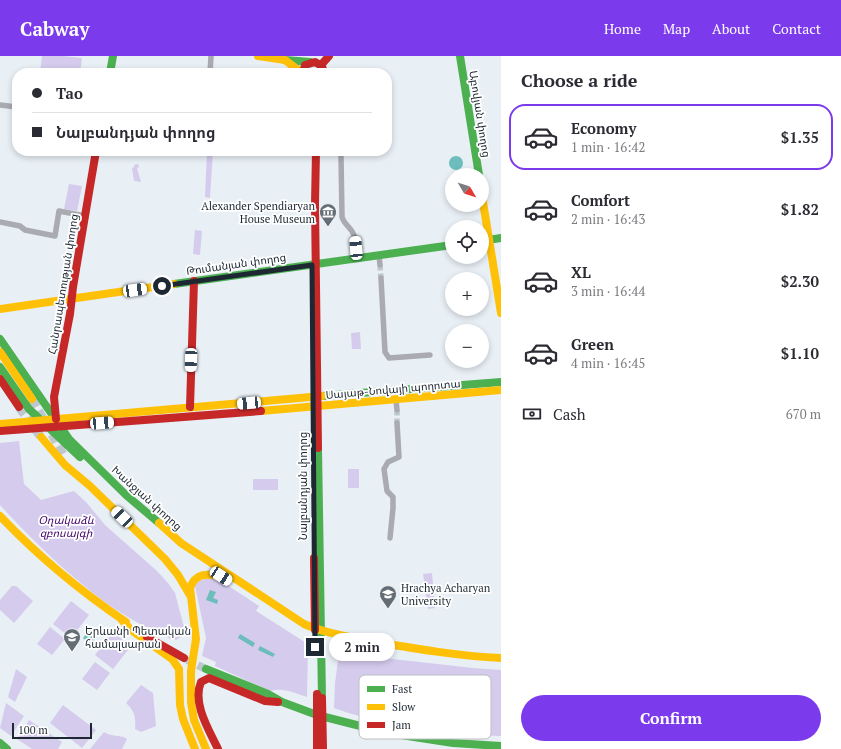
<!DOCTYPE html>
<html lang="en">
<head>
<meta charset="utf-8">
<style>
  :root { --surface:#fff; --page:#f2f2f3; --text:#2b2b33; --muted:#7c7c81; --line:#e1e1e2; --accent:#7c3aed }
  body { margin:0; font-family:"PT Serif","Noto Sans Armenian",serif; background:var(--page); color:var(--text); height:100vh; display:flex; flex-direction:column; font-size:15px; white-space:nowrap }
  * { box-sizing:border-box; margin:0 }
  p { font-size:13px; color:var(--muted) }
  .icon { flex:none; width:22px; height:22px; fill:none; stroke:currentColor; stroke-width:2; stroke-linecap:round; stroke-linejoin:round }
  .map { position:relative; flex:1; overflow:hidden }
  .panel { display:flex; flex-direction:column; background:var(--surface); width:340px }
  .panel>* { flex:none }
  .guide { position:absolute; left:12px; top:12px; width:380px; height:88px; border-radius:16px; box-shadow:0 2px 6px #0003; display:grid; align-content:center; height:88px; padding:0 20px; background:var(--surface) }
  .needle { width:26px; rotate:129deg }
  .fabs { position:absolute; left:445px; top:112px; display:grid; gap:8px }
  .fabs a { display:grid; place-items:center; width:44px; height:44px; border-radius:50%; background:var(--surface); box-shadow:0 2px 6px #0003; font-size:20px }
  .scale { position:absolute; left:12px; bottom:10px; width:80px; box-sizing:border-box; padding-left:4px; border:2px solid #1d2832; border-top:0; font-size:11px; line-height:14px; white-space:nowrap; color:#1d2832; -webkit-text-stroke:3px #fff; paint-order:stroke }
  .end { position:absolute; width:18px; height:18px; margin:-9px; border:5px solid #1d2832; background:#fff; box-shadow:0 0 0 2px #fff }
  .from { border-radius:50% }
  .bubble { position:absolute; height:28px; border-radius:14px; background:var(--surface); box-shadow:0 2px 6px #0003; font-size:13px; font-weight:600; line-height:28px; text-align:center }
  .car { position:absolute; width:12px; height:24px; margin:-12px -6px; border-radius:5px; box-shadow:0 0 3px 1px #0007; background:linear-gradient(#fff 24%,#345 0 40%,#fff 0 76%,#345 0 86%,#fff 0) }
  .guide b { display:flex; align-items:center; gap:14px; height:38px; font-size:15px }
  .guide b+b { border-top:1px solid var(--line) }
  .guide i { width:10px; height:10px; background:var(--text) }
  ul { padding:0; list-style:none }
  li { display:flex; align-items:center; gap:12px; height:66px; margin:0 8px 6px; padding:0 12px; border:2px solid transparent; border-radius:16px }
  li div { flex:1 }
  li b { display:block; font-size:15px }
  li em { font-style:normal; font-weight:600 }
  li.selected { border-color:var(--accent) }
  li>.icon { width:36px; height:36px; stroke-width:1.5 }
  h2 { padding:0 20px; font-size:18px; line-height:48px }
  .pay { display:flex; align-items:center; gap:10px; height:44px; padding:0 20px; font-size:15px }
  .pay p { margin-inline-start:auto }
  .primary-button { display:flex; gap:8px; margin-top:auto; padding:8px 20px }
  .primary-button a { flex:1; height:46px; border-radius:24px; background:var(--accent); color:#fff; font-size:16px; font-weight:600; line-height:46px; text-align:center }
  header { display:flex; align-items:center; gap:24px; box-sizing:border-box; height:56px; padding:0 20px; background:var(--accent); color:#fff }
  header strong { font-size:19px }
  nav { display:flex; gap:22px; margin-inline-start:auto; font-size:14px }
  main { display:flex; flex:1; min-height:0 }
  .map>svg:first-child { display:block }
  .green { fill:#d5cbed }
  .water { fill:#6cbdbc }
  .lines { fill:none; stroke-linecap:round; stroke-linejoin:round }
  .street-tunnel { stroke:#bfc7ce; stroke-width:5.5; stroke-dasharray:5.5 3; stroke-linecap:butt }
  .secondary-tunnel { stroke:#bfc7ce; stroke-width:8; stroke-dasharray:8 4; stroke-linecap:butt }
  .primary-tunnel { stroke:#bfc7ce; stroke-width:9; stroke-dasharray:9 4.5; stroke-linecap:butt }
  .street { stroke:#a9abb0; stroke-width:5.5 }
  .fast { stroke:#4caf50; stroke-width:8 }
  .slow { stroke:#ffc107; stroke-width:8 }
  .jam { stroke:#c62828; stroke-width:8 }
  .route { stroke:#1d2832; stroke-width:5 }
  .labels { text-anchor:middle; stroke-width:3.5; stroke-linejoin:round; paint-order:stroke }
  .street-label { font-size:11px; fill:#1d2832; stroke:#fff }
  .poi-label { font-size:11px; fill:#1d2832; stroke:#fff; text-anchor:start }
  .park-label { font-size:11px; font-style:italic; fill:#43066d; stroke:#fff }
  .key { fill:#fff; stroke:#bbbec2; stroke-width:1 }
  .key-label { font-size:11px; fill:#1d2832 }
</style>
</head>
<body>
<header>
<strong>Cabway</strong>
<nav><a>Home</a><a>Map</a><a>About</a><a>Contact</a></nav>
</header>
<main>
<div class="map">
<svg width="501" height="693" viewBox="0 0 501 693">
  <rect width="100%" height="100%" fill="#e8eff5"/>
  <path class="green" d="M42,0H63L82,2L80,17H40Z
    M207,95H213L210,142L205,141Z
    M138,108L139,111L137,112L141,126L134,125L132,112L134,111V109Z
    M69,128L82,130L77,155L64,153Z
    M195,174L202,175L200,199L193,198Z
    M360,276L361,293H352L351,277Z
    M19,385L24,428L41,444L74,435L86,446L105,469L157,515L168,527L175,537L184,571L183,578L181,581L176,584L171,583C152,574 133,565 115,553C75,526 33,485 0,449V387Z
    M348,413H359V432H348Z
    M253,423H278V434H253Z
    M432,517L435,552L428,553L423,518Z
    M210,522L221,525L259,550L256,555L308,588L307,641C295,637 283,631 270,635L215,610L216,606L202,600L206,582L195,530L197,525Z
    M12,530H16L33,545L14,567L0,554V544Z
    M71,545L89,559L71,582L53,568Z
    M50,571L65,583L52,599L37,588Z
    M113,576L131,590L113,613L95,599Z
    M339,597L473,612L501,614V680C481,680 462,677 443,674C406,670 368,665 334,652L335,627Z
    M95,606L110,617L97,634L82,623Z
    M16,613L27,621L15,646L8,641Z
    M141,629L153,637L156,670L141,676L135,673C136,663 135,655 126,647Z
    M6,647L24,660L11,680L0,672Z
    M63,649L96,674L82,692L50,667Z
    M29,664L62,686L58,693H32L17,683Z
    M104,676C114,682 121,678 127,683L122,693H90Z"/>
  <path class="water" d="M449 107a7 7 0 1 1 14 0a7 7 0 1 1-14 0Z
    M210,534L216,536L213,542L218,544L217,548L206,544Z
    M91,572L99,578L91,589L83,582Z
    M240,578L255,587L253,591L238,582Z
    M260,590L275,598L273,601L258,594Z"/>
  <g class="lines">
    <path class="street-tunnel" d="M380,209L381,222
      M397,354V367"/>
    <path class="secondary-tunnel" d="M187,604L206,613"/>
    <path class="primary-tunnel" d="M32,343L63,398
      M19,351L41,381"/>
    <path class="street" d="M210,17L211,0
      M0,49L17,51
      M341,99L342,161C344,168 350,171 353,177C357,184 355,194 356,203
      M0,166L20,170L25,174L55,180L59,155L85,160
      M379,199L380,209
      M381,222L385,296L389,302L430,299
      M396,344L397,354
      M390,482L393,452V441L387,435L384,413L388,406L399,401L397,367"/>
    <path class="fast" d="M460,0L479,119
      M285,4L310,6
      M110,17L113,0
      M482,185L501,182
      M174,228L452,189
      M0,283L69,383L126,439L159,467
      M0,311L29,353L80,401
      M322,340L501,326
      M318,392L322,642
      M206,613L268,638L282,646L317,659L388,677L453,687L501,690
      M0,687L7,693"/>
    <path class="slow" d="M258,0L285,4L302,17
      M482,140L501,257
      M0,253L174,228
      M0,296L32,343
      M261,355L501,334
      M0,368L322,340
      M41,381L65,409L90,430L165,503L178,519L191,541
      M0,460C38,500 80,535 126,566
      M159,467L181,487L304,568C327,578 351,581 376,586C417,593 459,600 501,602
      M121,563L131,574L172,603L179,613L180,649L183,663L195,693
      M206,693L194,664L191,646V615L196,583L190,532C196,516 207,518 221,520"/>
    <path class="jam" d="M321,9L329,0
      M303,17L305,9L315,6L322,10L324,17
      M316,95L315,148L318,392
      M0,323L19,351
      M190,351L194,225
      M56,363L54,341L70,258L73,231L96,95
      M0,375L261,355
      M314,502L315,574
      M147,581L184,602
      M317,638V693
      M322,642L323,693
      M218,693C209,674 192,647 201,626L209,622L265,645L278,646"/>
  </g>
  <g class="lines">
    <path class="route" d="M162,230L312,209L315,591"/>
  </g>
  <defs>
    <g id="museum-pin" transform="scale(0.9)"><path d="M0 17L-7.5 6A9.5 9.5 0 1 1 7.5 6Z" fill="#646e76" stroke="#fff"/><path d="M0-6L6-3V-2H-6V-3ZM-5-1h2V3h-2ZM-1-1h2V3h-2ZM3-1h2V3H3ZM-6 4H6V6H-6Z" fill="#fff"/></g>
    <g id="university-pin" transform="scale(0.9)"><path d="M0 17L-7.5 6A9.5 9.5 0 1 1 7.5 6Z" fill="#646e76" stroke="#fff"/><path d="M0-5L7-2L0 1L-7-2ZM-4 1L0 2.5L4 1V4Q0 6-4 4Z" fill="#fff"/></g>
  </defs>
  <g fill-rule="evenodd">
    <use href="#museum-pin" x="328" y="156"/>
    <use href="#university-pin" x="388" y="538"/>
    <use href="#university-pin" x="72" y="581"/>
  </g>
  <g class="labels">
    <g class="street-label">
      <text transform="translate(480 58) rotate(81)" y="4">Աբովյան փողոց</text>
      <text transform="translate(236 208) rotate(-8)" y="4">Թումանյան փողոց</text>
      <text transform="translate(63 228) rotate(-81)" y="4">Հանրապետության փողոց</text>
      <text transform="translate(393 333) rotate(-5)" y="4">Սայաթ-Նովայի պողոտա</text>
      <text transform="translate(303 430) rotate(-90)" y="4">Նալբանդյան փողոց</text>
      <text transform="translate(147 442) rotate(42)" y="4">Խանջյան փողոց</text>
    </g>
    <g class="poi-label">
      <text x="315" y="154" text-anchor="end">Alexander Spendiaryan<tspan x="315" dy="13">House Museum</tspan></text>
      <text x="401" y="536">Hrachya Acharyan<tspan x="401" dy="13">University</tspan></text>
      <text x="85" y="579">Երևանի Պետական<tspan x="85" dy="13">համալսարան</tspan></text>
    </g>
    <g class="park-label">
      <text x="66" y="468">Օղակաձև<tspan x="66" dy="13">զբոսայգի</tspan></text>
    </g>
  </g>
  <rect x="359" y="619" width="132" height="64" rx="6" class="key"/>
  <rect x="367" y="630" width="18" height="6" fill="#4caf50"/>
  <rect x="367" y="648" width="18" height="6" fill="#ffc107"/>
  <rect x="367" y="666" width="18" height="6" fill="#c62828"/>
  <g class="key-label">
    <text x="392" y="637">Fast</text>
    <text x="392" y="655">Slow</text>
    <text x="392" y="673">Jam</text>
  </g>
</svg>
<div class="fabs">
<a><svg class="needle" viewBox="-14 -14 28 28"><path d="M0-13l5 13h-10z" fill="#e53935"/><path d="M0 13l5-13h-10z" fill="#7c7c81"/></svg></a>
<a><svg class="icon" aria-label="locate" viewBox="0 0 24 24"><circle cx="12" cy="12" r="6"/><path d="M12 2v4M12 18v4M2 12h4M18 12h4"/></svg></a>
<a>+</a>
<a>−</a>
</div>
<div class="scale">100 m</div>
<i class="end from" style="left:162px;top:230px"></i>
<i class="end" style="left:315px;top:591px"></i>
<div class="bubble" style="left:329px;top:577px;width:66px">2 min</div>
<i class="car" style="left:356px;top:192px;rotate:355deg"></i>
<i class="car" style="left:135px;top:234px;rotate:82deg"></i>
<i class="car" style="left:191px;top:304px;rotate:182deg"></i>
<i class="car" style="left:249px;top:347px;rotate:265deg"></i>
<i class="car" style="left:102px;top:367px;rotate:86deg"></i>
<i class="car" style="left:122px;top:461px;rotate:314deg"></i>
<i class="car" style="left:221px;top:520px;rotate:123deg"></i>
<div class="guide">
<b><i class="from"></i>Tao</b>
<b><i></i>Նալբանդյան փողոց</b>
</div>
</div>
<section class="panel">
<h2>Choose a ride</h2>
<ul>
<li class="selected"><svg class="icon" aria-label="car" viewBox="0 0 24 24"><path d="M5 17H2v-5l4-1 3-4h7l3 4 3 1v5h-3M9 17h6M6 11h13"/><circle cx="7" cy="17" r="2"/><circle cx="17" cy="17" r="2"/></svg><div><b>Economy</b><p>1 min · 16:42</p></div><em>$1.35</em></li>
<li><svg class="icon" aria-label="car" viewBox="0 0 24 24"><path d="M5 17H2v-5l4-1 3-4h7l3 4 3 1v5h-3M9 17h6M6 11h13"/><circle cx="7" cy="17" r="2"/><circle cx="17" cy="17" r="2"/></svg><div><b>Comfort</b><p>2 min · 16:43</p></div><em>$1.82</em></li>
<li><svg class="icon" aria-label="car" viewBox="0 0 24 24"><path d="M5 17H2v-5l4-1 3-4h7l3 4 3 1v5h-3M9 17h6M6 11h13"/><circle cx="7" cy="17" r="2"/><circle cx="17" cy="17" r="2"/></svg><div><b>XL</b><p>3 min · 16:44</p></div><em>$2.30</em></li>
<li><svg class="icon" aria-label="car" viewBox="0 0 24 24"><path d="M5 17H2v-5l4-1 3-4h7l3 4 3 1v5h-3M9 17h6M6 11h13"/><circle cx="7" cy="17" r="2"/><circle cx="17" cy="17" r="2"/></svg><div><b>Green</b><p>4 min · 16:45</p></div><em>$1.10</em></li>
</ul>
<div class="pay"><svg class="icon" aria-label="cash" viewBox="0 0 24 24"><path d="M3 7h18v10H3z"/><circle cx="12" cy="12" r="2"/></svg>Cash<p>670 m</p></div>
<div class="primary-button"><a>Confirm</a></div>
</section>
</main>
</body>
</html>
